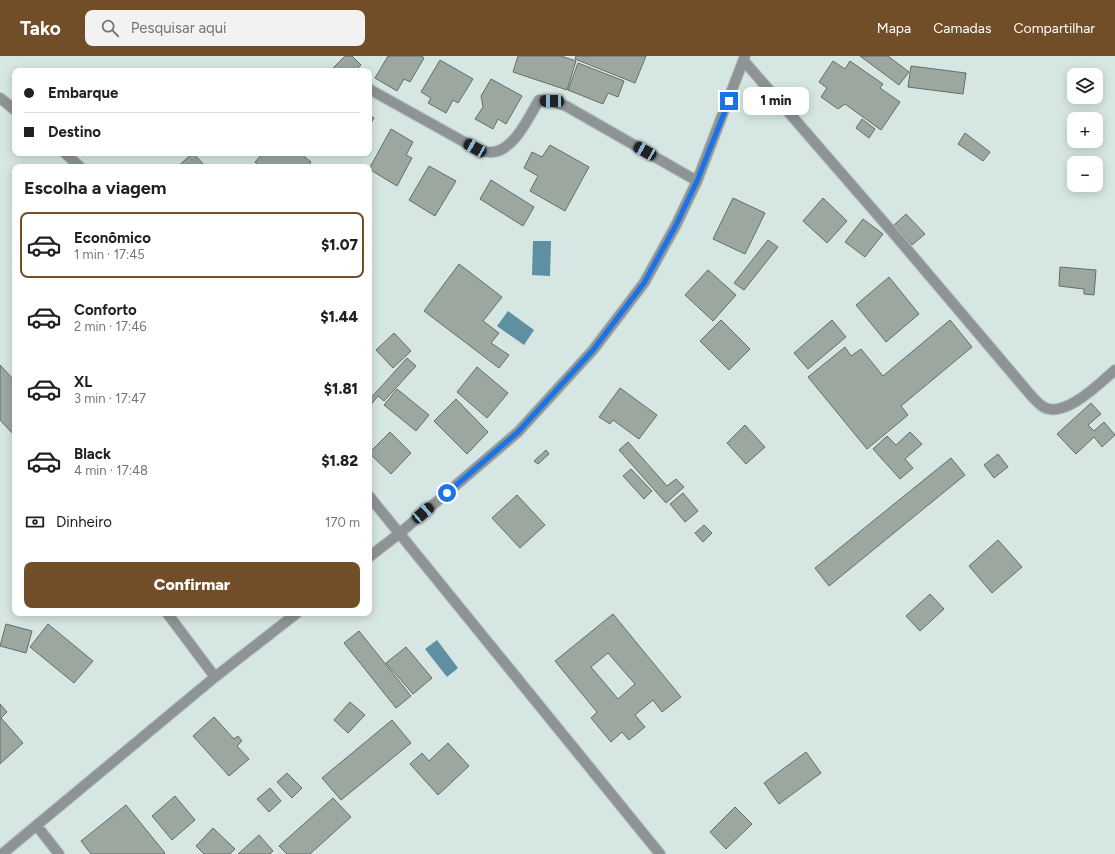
<!DOCTYPE html>
<html lang="pt">
<head>
<meta charset="utf-8">
<style>
  :root { --surface:#fff; --page:#f2f2f2; --text:#202124; --muted:#757577; --line:#e0e0e0; --accent:#714e27 }
  body { margin:0; font-family:Figtree,sans-serif; background:var(--page); color:var(--text); height:100vh; display:flex; flex-direction:column; font-size:15px; white-space:nowrap }
  * { box-sizing:border-box; margin:0 }
  p { font-size:13px; color:var(--muted) }
  .icon { flex:none; width:22px; height:22px; fill:none; stroke:currentColor; stroke-width:2; stroke-linecap:round; stroke-linejoin:round }
  .map { position:relative; flex:1; overflow:hidden }
  .panel { position:absolute; left:12px; top:108px; width:360px; height:452px; display:flex; flex-direction:column; background:var(--surface); border-radius:8px; box-shadow:0 2px 10px #0003 }
  .panel>* { flex:none }
  .banner { position:absolute; left:12px; top:12px; width:360px; height:88px; border-radius:8px; box-shadow:0 2px 10px #0003; display:grid; align-content:center; height:88px; padding:0 12px; background:var(--surface) }
  .tools { position:absolute; left:1067px; top:12px; display:grid; gap:8px }
  .tools a { display:grid; place-items:center; width:36px; height:36px; border-radius:8px; background:var(--surface); box-shadow:0 2px 10px #0003; font-size:20px }
  .end { position:absolute; width:18px; height:18px; margin:-9px; border:5px solid #1a73e8; background:#fff; box-shadow:0 0 0 2px #fff }
  .from { border-radius:50% }
  .bubble { position:absolute; height:28px; border-radius:8px; background:var(--surface); box-shadow:0 2px 10px #0003; font-size:13px; font-weight:800; line-height:28px; text-align:center }
  .car { position:absolute; width:12px; height:24px; margin:-12px -6px; border-radius:5px; box-shadow:0 0 3px 1px #0007; background:linear-gradient(#222 24%,#8ab4d8 0 40%,#222 0 76%,#8ab4d8 0 86%,#222 0) }
  .banner b { display:flex; align-items:center; gap:14px; height:38px; font-size:15px }
  .banner b+b { border-top:1px solid var(--line) }
  .banner i { width:10px; height:10px; background:var(--text) }
  ul { padding:0; list-style:none }
  li { display:flex; align-items:center; gap:12px; height:66px; margin:0 8px 6px; padding:0 4px; border:2px solid transparent; border-radius:8px }
  li div { flex:1 }
  li b { display:block; font-size:15px }
  li em { font-style:normal; font-weight:800 }
  li.selected { border-color:var(--accent) }
  li>.icon { width:36px; height:36px; stroke-width:1.5 }
  h2 { padding:0 12px; font-size:18px; line-height:48px }
  .pay { display:flex; align-items:center; gap:10px; height:44px; padding:0 12px; font-size:15px }
  .pay p { margin-inline-start:auto }
  .primary-button { display:flex; gap:8px; margin-top:auto; padding:8px 12px }
  .primary-button a { flex:1; height:46px; border-radius:8px; background:var(--accent); color:#fff; font-size:16px; font-weight:800; line-height:46px; text-align:center }
  header { display:flex; align-items:center; gap:24px; box-sizing:border-box; height:56px; padding:0 20px; background:var(--accent); color:#fff }
  header strong { font-size:19px }
  nav { display:flex; gap:22px; margin-inline-start:auto; font-size:14px }
  .search { width:280px; height:36px; background:var(--page); display:flex; align-items:center; gap:10px; box-sizing:border-box; padding:0 14px; border-radius:8px; color:var(--muted); font-size:15px }
  .map>svg:first-child { display:block }
  .water { fill:#5f90a2 }
  .building { fill:#9ca7a0; stroke:#636e67; fill-rule:evenodd }
  .lines { fill:none; stroke-linecap:round; stroke-linejoin:round }
  .minor-casing { stroke:#b5c3bf; stroke-width:12 }
  .minor { stroke:#8e9495; stroke-width:10 }
  .route { stroke:#1a73e8; stroke-width:5 }
</style>
</head>
<body>
<header>
<strong>Tako</strong>
<div class="search"><svg class="icon" aria-label="search" viewBox="0 0 24 24"><circle cx="10" cy="10" r="6"/><path d="M15 15l6 6"/></svg>Pesquisar aqui</div>
<nav><a>Mapa</a><a>Camadas</a><a>Compartilhar</a></nav>
</header>
<div class="map">
<svg width="1115" height="798" viewBox="0 0 1115 798">
  <rect width="100%" height="100%" fill="#d6e6e2"/>
  <path class="water" d="M533,185H551L550,220L532,219Z
    M508,255L534,274L524,289L497,270Z
    M437,584L458,612L447,621L425,593Z"/>
  <path class="building" d="M345,0H352L361,9L355,15H330Z
    M388,0H422L424,2L410,26L404,23L397,35L375,22Z
    M518,0H561L576,5L567,34L513,16Z
    M576,0H646L635,27L575,3Z
    M860,0H888L909,16L899,29Z
    M440,4L473,23L458,47L453,44L446,57L428,47L431,42L421,36Z
    M833,5L845,13L850,5L883,28L880,32L900,46L881,74L845,48L838,53L821,41L827,32L819,26Z
    M578,7L624,25L618,41L608,37L603,48L568,34Z
    M911,10L966,17L963,38L908,31Z
    M491,23L522,40L506,68L498,63L493,73L475,63L483,51L481,40Z
    M369,59L374,62L369,70Z
    M862,63L875,73L869,82L856,72Z
    M391,73L413,86L406,99L412,102L397,130L369,113Z
    M965,77L990,96L983,105L958,88Z
    M550,89L589,111L565,155L530,135L538,120L524,112L532,96L542,101Z
    M193,97L206,111H177Z
    M263,97H300L311,106L307,111H261L255,106Z
    M429,110L456,125L435,160L409,144Z
    M491,124L534,151L523,170L480,143Z
    M733,142L765,157L745,198L713,183Z
    M823,142L847,165L827,187L803,165Z
    M906,158L925,178L912,189L894,169Z
    M863,163L883,178L865,201L845,186Z
    M768,184L778,191L744,234L734,227Z
    M459,208L502,241L483,265L499,277L491,287L509,299L499,312L424,255Z
    M1060,211L1096,214L1094,239L1084,238V233L1059,230Z
    M708,214L736,239L713,265L685,239Z
    M889,221L919,258L886,286L856,249Z
    M721,264L750,293L729,314L700,285Z
    M832,264L846,281L808,313L794,297Z
    M950,264L972,291L901,350L908,359L867,393L808,321L845,291L851,300L861,293L883,320Z
    M394,277L411,295L393,312L376,294Z
    M407,302L416,310L384,345L378,340L369,351V344Z
    M0,309L15,325V380L0,364Z
    M477,311L508,337L487,362L457,336Z
    M620,332L657,359L639,383L613,364L610,368L599,361Z
    M397,333L429,359L416,375L384,349Z
    M456,343L488,376L467,398L434,365Z
    M1091,347L1101,358L1088,369L1094,375L1104,366L1115,379L1102,391L1094,381L1076,398L1057,378Z
    M745,369L765,391L746,408L727,387Z
    M390,376L411,397L391,418L369,397Z
    M910,376L922,388L905,403L913,412L900,423L873,393L887,380L896,389Z
    M628,386L667,430L676,423L684,431L666,447L619,394Z
    M546,394L549,398L538,408L534,405Z
    M998,398L1008,411L994,422L984,409Z
    M951,402L965,419L829,530L815,512Z
    M631,413L652,435L644,443L623,420Z
    M683,437L698,455L685,466L670,448Z
    M517,439L545,469L520,492L492,462Z
    M704,469L712,477L703,486L695,477Z
    M998,484L1022,511L992,537L969,510Z
    M930,538L944,553L920,575L906,560Z
    M613,558L681,641L662,656L653,644L635,659L645,671L629,684L622,676L611,686L591,662L597,656L555,605ZM608,597L635,628L618,643L591,611Z
    M6,568L32,575L26,597L0,590Z
    M48,568L93,605L74,627L30,591Z
    M359,575L411,640L396,652L344,587Z
    M406,591L432,622L413,638L386,607Z
    M350,646L365,659L348,677L334,664Z
    M0,648L7,656L1,662L23,687L0,708Z
    M214,661L234,683L238,680L242,685L237,690L249,703L229,720L193,680Z
    M392,664L411,687L341,744L322,722Z
    M448,687L469,710L438,739L410,708L422,697L429,705Z
    M806,696L821,717L779,748L764,727Z
    M287,717L302,732L292,742L277,726Z
    M270,732L281,745L269,756L257,743Z
    M175,740L195,764L172,784L152,760Z
    M333,742L351,761L310,798H287L279,790Z
    M126,749L165,797L164,798H91L81,785Z
    M735,751L752,768L726,793L710,776Z
    M213,772L235,793L230,798H204L196,790Z
    M259,779L273,795L270,798H238Z"/>
  <g class="lines">
    <g class="minor-casing">
      <path id="minor" d="M744,5L895,179L1023,330C1029,337 1035,345 1042,350C1063,365 1101,326 1115,314
        M369,33L475,92C480,94 487,97 493,96C514,94 529,61 539,44L551,45L566,50L697,125
        M0,42L15,54
        M65,97L80,111
        M369,440L660,798
        M369,501L400,477L518,376L593,294L644,227L676,169L697,125L745,0
        M167,557L215,621
        M37,770L59,798
        M2,798L215,621L297,557"/>
    </g>
    <use href="#minor" class="minor"/>
  </g>
  <g class="lines">
    <path class="route" d="M447,437L518,376L593,294L644,227L676,169L697,125L729,45"/>
  </g>
</svg>
<div class="tools">
<a><svg class="icon" aria-label="layers" viewBox="0 0 24 24"><path d="M12 4l9 5-9 5-9-5zM3 14l9 5 9-5"/></svg></a>
<a>+</a>
<a>−</a>
</div>
<i class="end from" style="left:447px;top:437px"></i>
<i class="end" style="left:729px;top:45px"></i>
<div class="bubble" style="left:743px;top:31px;width:66px">1 min</div>
<i class="car" style="left:552px;top:45px;rotate:271deg"></i>
<i class="car" style="left:475px;top:92px;rotate:300deg"></i>
<i class="car" style="left:645px;top:95px;rotate:300deg"></i>
<i class="car" style="left:423px;top:457px;rotate:49deg"></i>
<div class="banner">
<b><i class="from"></i>Embarque</b>
<b><i></i>Destino</b>
</div>
<section class="panel">
<h2>Escolha a viagem</h2>
<ul>
<li class="selected"><svg class="icon" aria-label="car" viewBox="0 0 24 24"><path d="M5 17H2v-5l4-1 3-4h7l3 4 3 1v5h-3M9 17h6M6 11h13"/><circle cx="7" cy="17" r="2"/><circle cx="17" cy="17" r="2"/></svg><div><b>Econômico</b><p>1 min · 17:45</p></div><em>$1.07</em></li>
<li><svg class="icon" aria-label="car" viewBox="0 0 24 24"><path d="M5 17H2v-5l4-1 3-4h7l3 4 3 1v5h-3M9 17h6M6 11h13"/><circle cx="7" cy="17" r="2"/><circle cx="17" cy="17" r="2"/></svg><div><b>Conforto</b><p>2 min · 17:46</p></div><em>$1.44</em></li>
<li><svg class="icon" aria-label="car" viewBox="0 0 24 24"><path d="M5 17H2v-5l4-1 3-4h7l3 4 3 1v5h-3M9 17h6M6 11h13"/><circle cx="7" cy="17" r="2"/><circle cx="17" cy="17" r="2"/></svg><div><b>XL</b><p>3 min · 17:47</p></div><em>$1.81</em></li>
<li><svg class="icon" aria-label="car" viewBox="0 0 24 24"><path d="M5 17H2v-5l4-1 3-4h7l3 4 3 1v5h-3M9 17h6M6 11h13"/><circle cx="7" cy="17" r="2"/><circle cx="17" cy="17" r="2"/></svg><div><b>Black</b><p>4 min · 17:48</p></div><em>$1.82</em></li>
</ul>
<div class="pay"><svg class="icon" aria-label="cash" viewBox="0 0 24 24"><path d="M3 7h18v10H3z"/><circle cx="12" cy="12" r="2"/></svg>Dinheiro<p>170 m</p></div>
<div class="primary-button"><a>Confirmar</a></div>
</section>
</div>
</body>
</html>
